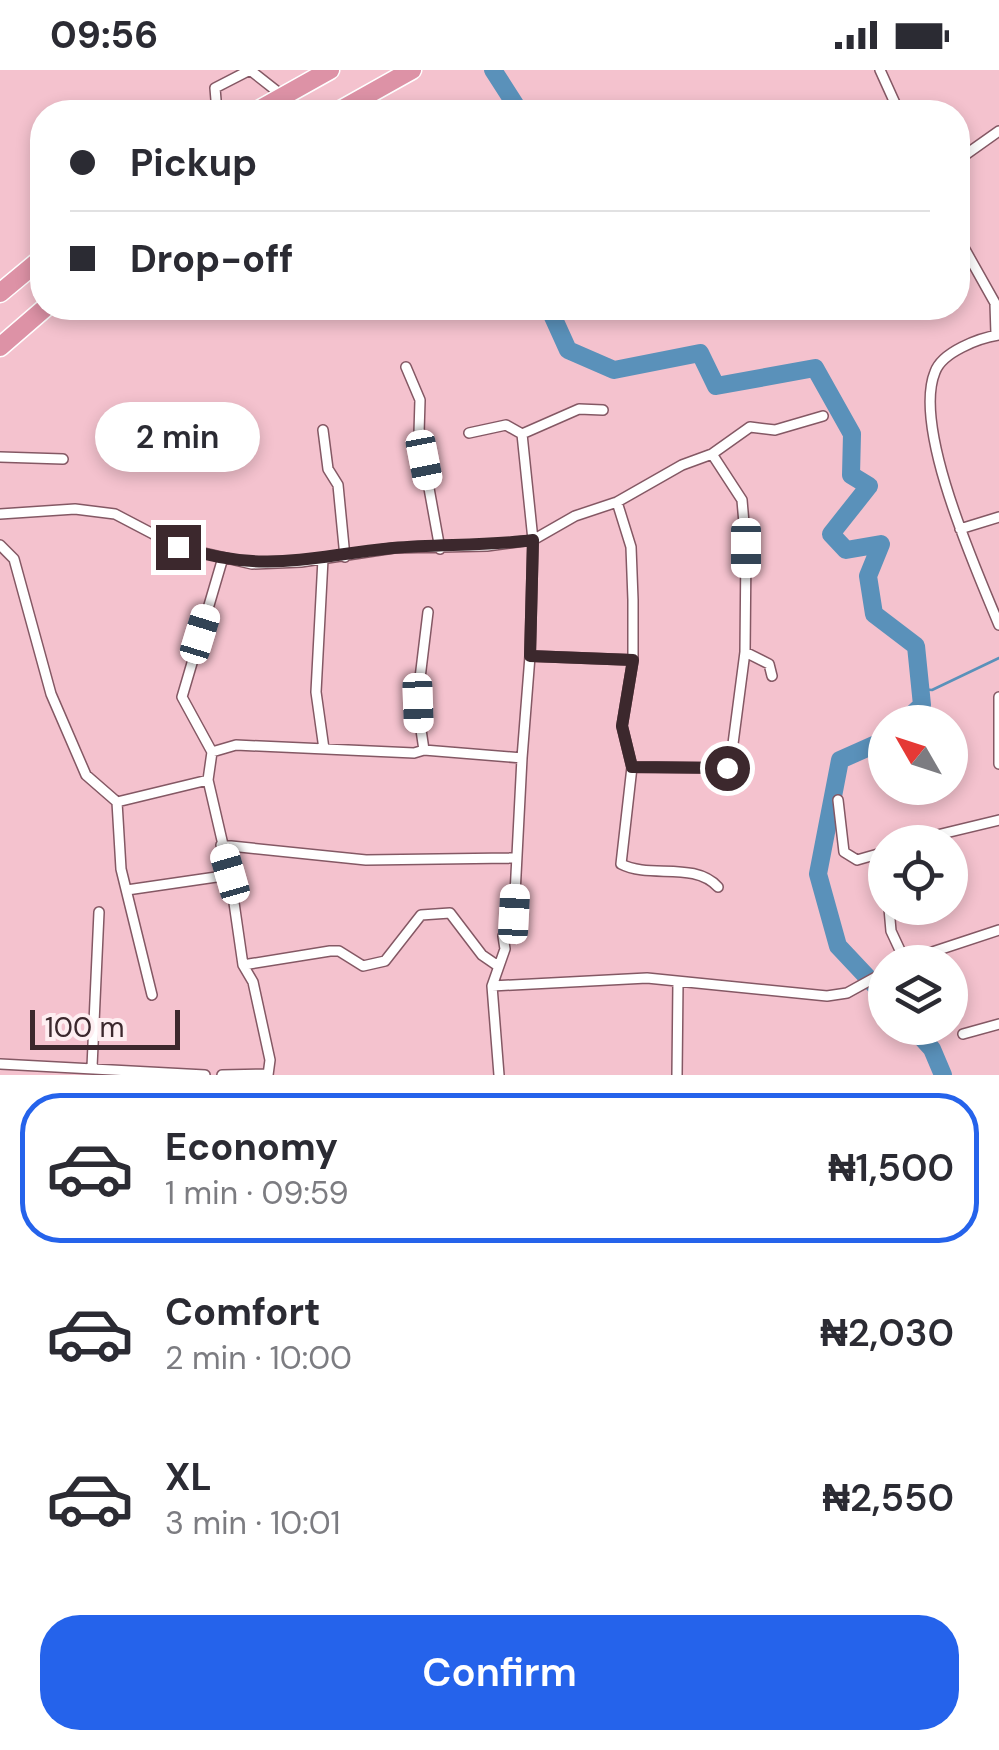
<!DOCTYPE html>
<html lang="en">
<head>
<meta charset="utf-8">
<style>
  :root { --surface:#fff; --page:#f7f7f7; --text:#2b2b33; --muted:#7c7c81; --line:#e1e1e2; --accent:#2563eb }
  body { margin:0; font-family:"DM Sans",sans-serif; background:var(--page); color:var(--text); height:100vh; display:flex; flex-direction:column; font-size:38px; white-space:nowrap }
  * { box-sizing:border-box; margin:0 }
  p { font-size:32px; color:var(--muted) }
  .icon { flex:none; width:55px; height:55px; fill:none; stroke:currentColor; stroke-width:2; stroke-linecap:round; stroke-linejoin:round }
  .map { position:relative; height:1005px; overflow:hidden }
  .details { display:flex; flex-direction:column; background:var(--surface); flex:1 }
  .details>* { flex:none }
  .top-card { position:absolute; left:30px; top:30px; width:940px; height:220px; border-radius:40px; box-shadow:0 5px 15px #0003; display:grid; align-content:center; height:220px; padding:0 40px; background:var(--surface) }
  .needle { width:65px; rotate:309deg }
  .controls { position:absolute; left:868px; top:635px; display:grid; gap:20px }
  .controls a { display:grid; place-items:center; width:100px; height:100px; border-radius:50%; background:var(--surface); box-shadow:0 5px 15px #0003; font-size:50px }
  .scale { position:absolute; left:30px; bottom:25px; width:150px; box-sizing:border-box; padding-left:10px; border:5px solid #3c282d; border-top:0; font-size:28px; line-height:35px; white-space:nowrap; color:#3c282d; -webkit-text-stroke:8px #feeef1; paint-order:stroke }
  .end { position:absolute; width:45px; height:45px; margin:-22px; border:12px solid #3c282d; background:#fff; box-shadow:0 0 0 5px #fff }
  .from { border-radius:50% }
  .bubble { position:absolute; height:70px; border-radius:35px; background:var(--surface); box-shadow:0 5px 15px #0003; font-size:32px; font-weight:600; line-height:70px; text-align:center }
  .car { position:absolute; width:30px; height:60px; margin:-30px -15px; border-radius:12px; box-shadow:0 0 8px 2px #0007; background:linear-gradient(#fff 24%,#345 0 40%,#fff 0 76%,#345 0 86%,#fff 0) }
  .top-card b { display:flex; align-items:center; gap:35px; height:95px; font-size:38px }
  .top-card b+b { border-top:2px solid var(--line) }
  .top-card i { width:25px; height:25px; background:var(--text) }
  ul { padding:18px 0 0; list-style:none }
  li { display:flex; align-items:center; gap:30px; height:150px; margin:0 20px 15px; padding:0 20px; border:5px solid transparent; border-radius:40px }
  li div { flex:1 }
  li b { display:block; font-size:38px }
  li em { font-style:normal; font-weight:600 }
  li.active { border-color:var(--accent) }
  li>.icon { width:90px; height:90px; stroke-width:1.5 }
  .action { display:flex; gap:20px; margin-top:auto; padding:20px 40px }
  .action a { flex:1; height:115px; border-radius:40px; background:var(--accent); color:#fff; font-size:40px; font-weight:600; line-height:115px; text-align:center }
  .status { display:flex; justify-content:space-between; align-items:center; height:70px; padding:0 50px; background:var(--surface); direction:ltr }
  .status svg { height:28px; fill:currentColor }
  .map>svg:first-child { display:block }
  .lines { fill:none; stroke-linecap:round; stroke-linejoin:round }
  .stream { stroke:#5a91ba; stroke-width:2.5 }
  .river { stroke:#5a91ba; stroke-width:18 }
  .street-casing { stroke:#845864; stroke-width:12 }
  .highway-casing { stroke:#fff; stroke-width:21 }
  .street { stroke:#fff; stroke-width:9 }
  .highway { stroke:#dd92a6; stroke-width:18 }
  .route { stroke:#3c282d; stroke-width:12 }
</style>
</head>
<body>
<div class="status"><b>09:56</b><svg viewBox="0 0 49 12"><path d="M0 12V9h3v3zM5 12V6h3v6zM10 12V3h3v9zM15 12V0h3v12zM26 1h20v11H26zM47 4h2v5h-2z"/></svg></div>
<div class="map">
<svg width="999" height="1005" viewBox="0 0 999 1005">
  <rect width="100%" height="100%" fill="#f4c2ce"/>
  <g class="lines">
    <path class="stream" d="M920,619L932,620L999,588"/>
    <path class="river" d="M493,0L520,42
      M549,238L568,280L614,300L700,283L716,316L815,298L852,364L851,405L869,416L831,464L846,480L881,474L868,506L874,544L916,576L922,635L904,652
      M885,670L840,690L818,804L838,876L885,926
      M913,958L932,979L943,1005"/>
    <g class="street-casing">
      <path id="street" d="M880,0L899,42
        M217,42L215,18L250,0L283,26
        M958,90L999,61
        M958,167L995,233L996,264
        M999,265C979,268 942,282 935,302C912,358 977,501 999,555
        M406,297L420,330L419,363L440,479
        M323,360L328,399L338,415L345,487
        M469,363L506,355L522,364L579,339L603,340
        M522,364L533,470L530,586L633,590
        M0,387L63,389
        M617,432L631,477L633,530V590L622,656L632,697L621,794C650,809 694,791 718,817
        M0,444L75,439L115,444L178,477L252,494L301,492L394,478L487,476L533,470L575,446L617,432L682,395L712,384L750,357L775,360L823,346
        M960,459L999,447
        M0,475L14,489L51,624L86,705L117,732L121,799L152,925
        M323,489L316,622L324,679
        M222,491L182,627L212,682L208,710L230,805L243,895L253,912L270,990L268,1005
        M745,582L769,594L772,606
        M999,627V694
        M424,680L417,633L428,542
        M212,682L236,675L414,683L424,680L522,688L514,844L503,866L505,879L492,916L499,1005
        M522,688L530,586
        M632,697L727,698L731,689L745,582L746,477L742,430L712,384
        M838,730L844,782L857,790L885,782
        M117,732L208,710
        M908,772L999,750
        M221,775L366,790L515,788
        M885,789L878,806L885,820
        M127,820L230,805
        M889,838L891,861L905,891
        M902,892L999,860
        M243,895L330,881H339L363,896L385,891L421,845L450,843L482,885L498,896
        M492,916L647,908L827,926L847,923L885,902
        M963,964L999,954
        M0,994L205,1005
        M92,997L99,842
        M222,1005L267,1004
        M677,1005L678,912"/>
    </g>
    <g class="highway-casing">
      <path id="highway" d="M255,42L330,0
        M337,42L412,0
        M0,223L42,188
        M0,277L45,238"/>
    </g>
    <use href="#street" class="street"/>
    <use href="#highway" class="highway"/>
  </g>
  <g class="lines">
    <path class="route" d="M178,477C269,504 303,487 393,478C440,474 486,476 533,470L530,586L633,590L622,656L632,697L727,698"/>
  </g>
</svg>
<div class="controls">
<a><svg class="needle" viewBox="-14 -14 28 28"><path d="M0-13l5 13h-10z" fill="#e53935"/><path d="M0 13l5-13h-10z" fill="#7c7c81"/></svg></a>
<a><svg class="icon" aria-label="locate" viewBox="0 0 24 24"><circle cx="12" cy="12" r="6"/><path d="M12 2v4M12 18v4M2 12h4M18 12h4"/></svg></a>
<a><svg class="icon" aria-label="layers" viewBox="0 0 24 24"><path d="M12 4l9 5-9 5-9-5zM3 14l9 5 9-5"/></svg></a>
</div>
<div class="scale">100 m</div>
<i class="end from" style="left:727px;top:698px"></i>
<i class="end" style="left:178px;top:477px"></i>
<div class="bubble" style="left:95px;top:332px;width:165px">2 min</div>
<i class="car" style="left:424px;top:390px;rotate:169deg"></i>
<i class="car" style="left:746px;top:478px;rotate:180deg"></i>
<i class="car" style="left:200px;top:564px;rotate:17deg"></i>
<i class="car" style="left:418px;top:633px;rotate:178deg"></i>
<i class="car" style="left:230px;top:804px;rotate:344deg"></i>
<i class="car" style="left:514px;top:844px;rotate:3deg"></i>
<div class="top-card">
<b><i class="from"></i>Pickup</b>
<b><i></i>Drop-off</b>
</div>
</div>
<section class="details">
<ul>
<li class="active"><svg class="icon" aria-label="car" viewBox="0 0 24 24"><path d="M5 17H2v-5l4-1 3-4h7l3 4 3 1v5h-3M9 17h6M6 11h13"/><circle cx="7" cy="17" r="2"/><circle cx="17" cy="17" r="2"/></svg><div><b>Economy</b><p>1 min · 09:59</p></div><em>₦1,500</em></li>
<li><svg class="icon" aria-label="car" viewBox="0 0 24 24"><path d="M5 17H2v-5l4-1 3-4h7l3 4 3 1v5h-3M9 17h6M6 11h13"/><circle cx="7" cy="17" r="2"/><circle cx="17" cy="17" r="2"/></svg><div><b>Comfort</b><p>2 min · 10:00</p></div><em>₦2,030</em></li>
<li><svg class="icon" aria-label="car" viewBox="0 0 24 24"><path d="M5 17H2v-5l4-1 3-4h7l3 4 3 1v5h-3M9 17h6M6 11h13"/><circle cx="7" cy="17" r="2"/><circle cx="17" cy="17" r="2"/></svg><div><b>XL</b><p>3 min · 10:01</p></div><em>₦2,550</em></li>
</ul>
<div class="action"><a>Confirm</a></div>
</section>
</body>
</html>
